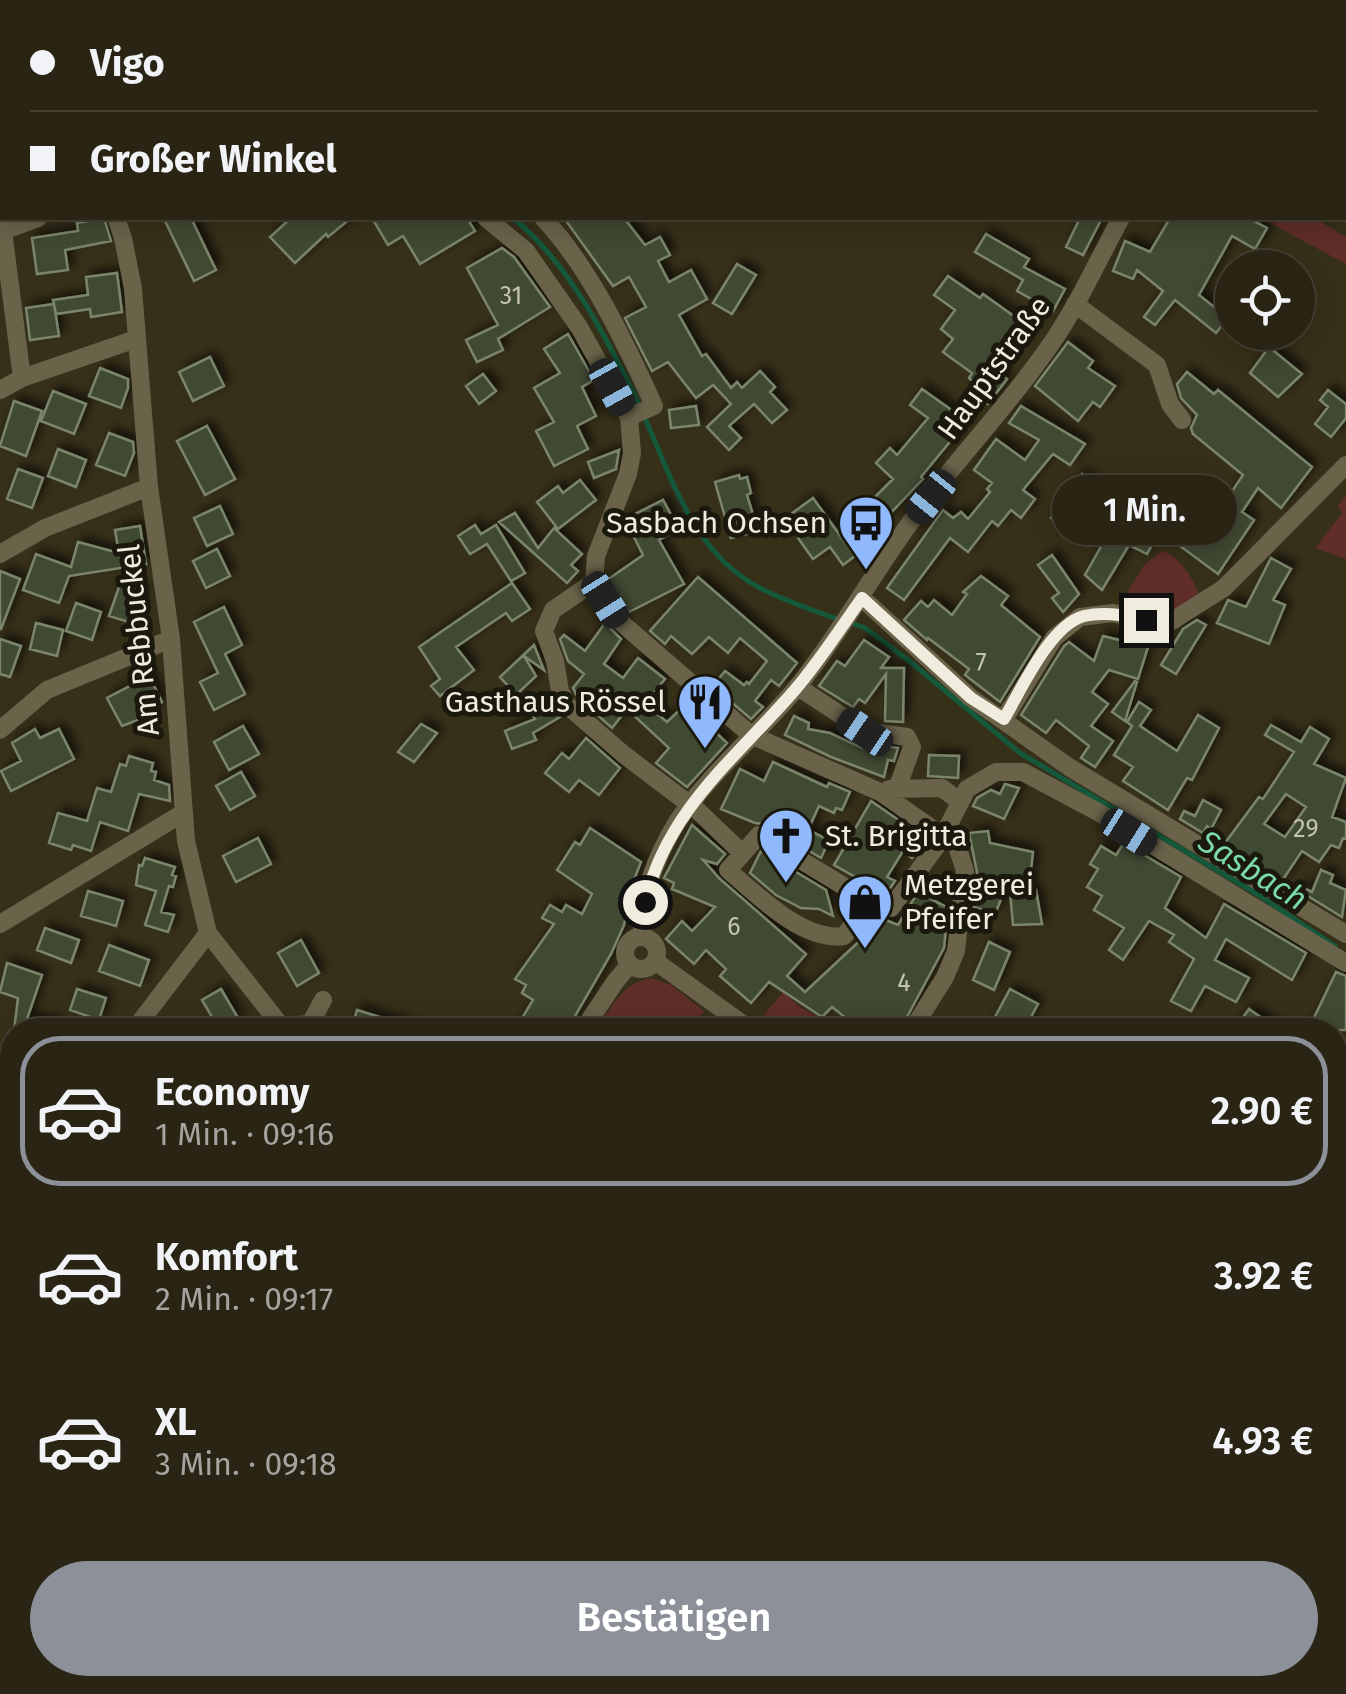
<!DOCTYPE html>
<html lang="de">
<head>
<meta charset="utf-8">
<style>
  :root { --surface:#292413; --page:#312c1c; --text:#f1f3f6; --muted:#a5a4a0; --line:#454133; --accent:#8c9099 }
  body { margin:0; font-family:"Fira Sans",sans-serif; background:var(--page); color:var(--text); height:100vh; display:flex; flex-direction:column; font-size:38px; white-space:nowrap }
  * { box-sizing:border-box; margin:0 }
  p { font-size:32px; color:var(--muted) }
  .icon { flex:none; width:55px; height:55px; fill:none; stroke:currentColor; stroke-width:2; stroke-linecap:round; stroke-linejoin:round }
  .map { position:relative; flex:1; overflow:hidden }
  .drawer { position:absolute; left:0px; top:1018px; width:1348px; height:678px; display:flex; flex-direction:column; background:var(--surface); border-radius:40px 40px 0 0; box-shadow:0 5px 25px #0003,0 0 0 2px var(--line) }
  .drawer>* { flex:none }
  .top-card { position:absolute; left:0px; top:0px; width:1348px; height:220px; box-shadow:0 5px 25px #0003,0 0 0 2px var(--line); display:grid; align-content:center; height:220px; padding:0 30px; background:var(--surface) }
  .controls { position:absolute; left:1215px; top:250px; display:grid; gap:20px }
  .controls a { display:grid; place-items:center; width:100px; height:100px; border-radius:50%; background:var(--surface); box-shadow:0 5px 25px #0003,0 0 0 2px var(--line); font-size:50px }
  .end { position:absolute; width:45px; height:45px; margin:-22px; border:12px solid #f0ecde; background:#111; box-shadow:0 0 0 5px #111 }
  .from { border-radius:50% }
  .bubble { position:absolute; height:70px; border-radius:35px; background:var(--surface); box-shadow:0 5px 25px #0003,0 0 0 2px var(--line); font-size:32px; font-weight:600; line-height:70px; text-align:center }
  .car { position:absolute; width:30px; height:60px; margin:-30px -15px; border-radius:12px; box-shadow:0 0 8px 2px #0007; background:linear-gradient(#222 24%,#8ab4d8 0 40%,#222 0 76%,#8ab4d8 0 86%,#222 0) }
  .top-card b { display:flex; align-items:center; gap:35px; height:95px; font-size:38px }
  .top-card b+b { border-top:2px solid var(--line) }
  .top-card i { width:25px; height:25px; background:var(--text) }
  ul { padding:18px 0 0; list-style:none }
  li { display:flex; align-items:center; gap:30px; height:150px; margin:0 20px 15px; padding:0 10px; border:5px solid transparent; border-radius:40px }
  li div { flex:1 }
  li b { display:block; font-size:38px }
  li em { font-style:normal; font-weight:600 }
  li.active { border-color:var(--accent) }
  li>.icon { width:90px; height:90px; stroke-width:1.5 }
  .cta { display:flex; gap:20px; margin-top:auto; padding:20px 30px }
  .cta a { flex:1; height:115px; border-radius:60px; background:var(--accent); color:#fff; font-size:40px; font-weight:600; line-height:115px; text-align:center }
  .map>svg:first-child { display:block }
  .green { fill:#5f2e29 }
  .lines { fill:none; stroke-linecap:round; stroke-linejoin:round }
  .stream { stroke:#14593c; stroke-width:5 }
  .building { fill:#3f4932; stroke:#7a856c; stroke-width:2.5; fill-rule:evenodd; filter:url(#shadow) }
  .minor { stroke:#6a634a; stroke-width:18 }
  .route { stroke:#f0ecde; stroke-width:12 }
  .labels { text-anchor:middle; stroke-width:10; stroke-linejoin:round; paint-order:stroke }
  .number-label { font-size:25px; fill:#c4c3b3 }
  .street-label { font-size:30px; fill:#f0ecde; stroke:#1b180e }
  .poi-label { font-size:30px; fill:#f0ecde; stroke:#1b180e; text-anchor:end }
  .water-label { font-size:32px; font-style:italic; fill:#7ad8a9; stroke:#1b180e }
</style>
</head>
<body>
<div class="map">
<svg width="1346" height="1694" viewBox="0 0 1346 1694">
  <defs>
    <filter id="shadow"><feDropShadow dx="5.5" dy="-5.5" stdDeviation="5" flood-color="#0009"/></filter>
  </defs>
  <rect width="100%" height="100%" fill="#373019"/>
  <path class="green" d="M1261,218H1314L1346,237V264Z
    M1346,496V559L1315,548L1342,513L1338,506Z
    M1162,551C1179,555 1195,581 1200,597C1178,609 1164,615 1139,611L1126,595L1144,565Z
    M651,978L671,985L704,1011L691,1030H596C612,1007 622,983 651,978Z
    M783,992L800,1007L824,1020L819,1030H764L756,1025Z
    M372,1683H585L579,1694H377Z
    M767,1683H831L849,1694H780Z"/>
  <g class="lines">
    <path class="stream" d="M354,0V2
      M513,218C571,265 607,340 640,406
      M644,416C672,479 694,554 760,588C785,601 814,611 840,620
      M851,623L865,628L913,664L1020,753L1257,894L1335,946"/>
  </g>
  <path class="building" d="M104,218L111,241L65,250L68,270L37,274L32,238L78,231L77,223Z
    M173,218H191L216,270L194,281L165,221Z
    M291,218H351L328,237L326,234L295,263L270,237Z
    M372,218H467L475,231L420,264L403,236L388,245Z
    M564,218H624L645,245L660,237L670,255L658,261L669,282L691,270L707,299L679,315L702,356L706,354L731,388L737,382L742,388L760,371L775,387L770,392L787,410L772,423L754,404L729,426L741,438L729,450L707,427L731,404L713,385L696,398L668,362L652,371L625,318L646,307L629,277L613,286Z
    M1080,218H1102L1083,255L1066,247Z
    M1170,218H1248L1267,228L1255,249L1232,236L1199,295L1228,318L1216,333L1175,300L1155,325L1144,317L1163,291L1137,270L1133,279L1113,271L1125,241L1150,252Z
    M986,234L1029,259L1024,267L1065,289L1053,311L1017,291L1023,280L975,252Z
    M502,248L514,257L550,307L498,339L503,350L477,362L466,340L498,325L467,268Z
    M737,264L756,275L732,314L713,303Z
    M117,273L122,312L91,317L90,309L56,314L53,300L88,295L86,277Z
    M948,276L980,298L983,294L1029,327L1019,341L1016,340L1013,344L1006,340L987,365L1007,379L988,404L969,388L974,382L969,378L972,373L943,352L953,339L941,329L955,310L934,295Z
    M54,304L59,336L30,340L26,308Z
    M568,334L594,380L582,387L596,416L577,426L588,449L554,466L536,431L554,422L534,388L560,373L544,349Z
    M1068,342L1093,361L1088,368L1115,386L1100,407L1093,402L1078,421L1035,386Z
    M1269,347L1302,374L1278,397L1250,373Z
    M210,357L224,386L193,401L179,372Z
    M100,368L128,379V388L121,408L89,396Z
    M1187,372L1214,394L1218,390L1312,467L1281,508L1258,488L1242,512L1254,520L1218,574L1172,540L1169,544L1151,530L1162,517L1174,527L1184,514L1206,530L1243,475L1193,434L1191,428L1197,415L1181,398L1177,384Z
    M483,374L496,391L479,404L466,386Z
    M922,389L967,421L921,477L923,479L885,519L869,503L893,479L876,463L890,448L897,455L928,418L910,405Z
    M1328,390L1346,404V418L1331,437L1315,424L1328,407L1320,400Z
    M53,391L86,404L74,434L41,421Z
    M14,401L42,411L26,456L0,446Z
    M696,406L699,425L671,428L669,410Z
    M1021,406L1085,444L1070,465L1053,454L1023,490L1035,499L1021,518L1011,510L998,526L992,521L968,552L950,538L904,600L887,588L943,510L953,518L961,512L968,519L990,492L987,489L992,483L974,470L996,439L1025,460L1039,440L1009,423Z
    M207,426L235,479L205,495L177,441Z
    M109,433L133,442L134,453L125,476L96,465Z
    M58,449L86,460L76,487L48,476Z
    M619,450L616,469L594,478L588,462Z
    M18,469L43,478L32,508L7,499Z
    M1082,474L1093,482L1062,526L1051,518Z
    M739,475L740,479L747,477L751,493L747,495L758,531L731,538L715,482Z
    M580,480L596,500L558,529L537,502L558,486L563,493Z
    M813,498L855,556L843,565L830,547L813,559L798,538L804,533L791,514Z
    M663,500L679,529L659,540L684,584L629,612L607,580L643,555L625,519Z
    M220,506L233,534L207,546L194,518Z
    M515,513L538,548L554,528L582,554L571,565L578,571L567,583L499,522Z
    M1105,513L1155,539L1147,554L1129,545L1102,590L1085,575L1108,534L1097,528Z
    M475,525L481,534L496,525L525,573L511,581L487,544L470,554L458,536Z
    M140,526L146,564L69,576L59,603L23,590L36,554L71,567L78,542L119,553L115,530Z
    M217,549L230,576L206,588L193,561Z
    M1052,555L1079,594L1063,612L1052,598L1059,593L1038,565Z
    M1271,558L1291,569L1273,600L1285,605L1269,644L1217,623L1228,600L1246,607Z
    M0,571L20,579L1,629H0Z
    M981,576L1008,596L1001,605L1040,637L1000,702L965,675L969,669L928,638L927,640L904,620L921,601L928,607L934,600L952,615L967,594L963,592Z
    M698,577L797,663L779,686L771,680L755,701L763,707L751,719L713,686L725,671L744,685L747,682L749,684L767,661L740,638L728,653L709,637L692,654L671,636L665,644L650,631Z
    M512,583L530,609L512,621L506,613L456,647L474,670L440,696L431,686L440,679L419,647Z
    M120,584L142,591L132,623L109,616Z
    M76,603L101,612L92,640L66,631Z
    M224,607L242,645L225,654L245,694L214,710L200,682L218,673L194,622Z
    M1197,620L1206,625L1176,674L1161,665L1183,629Z
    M36,623L63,630L57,656L30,649Z
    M605,623L621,639L604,664L623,678L638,658L665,679L645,704L667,722L686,704L727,743L687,787L656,763L669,748L627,709L612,728L578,698L573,688L584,674L568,661L560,639L564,635L585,651Z
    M1103,636L1148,647L1138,679L1109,670L1092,692L1108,704L1091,726L1113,741L1095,767L1081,758L1089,746L1056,720L1046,733L1021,715L1064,646L1069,642L1094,661Z
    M0,639L21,646L10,677L0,674Z
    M864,640L889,657L881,668H904L903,722L885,721L886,674L865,703L859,699L853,707L819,686L837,661L845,666Z
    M534,645L544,670L524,656L536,676L516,695L500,677Z
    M149,676L162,702L151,708L154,714L122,726L107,698Z
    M1135,681L1137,682L1125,721L1112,712Z
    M550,700L560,717L533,733L536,740L512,749L505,731L535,719L530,712Z
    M1139,702L1151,710L1140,726L1177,751L1198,715L1219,728L1192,780L1187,778L1168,810L1123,781L1133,767L1114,755L1132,726L1127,722Z
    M794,716L809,723L808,729L830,733L862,748L863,743L898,748L894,761L888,760L884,777L831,757L785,735Z
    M421,724L437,733L414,762L398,752Z
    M1271,725L1301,742L1310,727L1329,739L1314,764L1346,778L1332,817L1346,822V839L1343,838L1339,848L1331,845L1319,862L1302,851L1282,881L1225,843L1259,797L1263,799L1294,752L1265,735ZM1286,794L1306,807L1285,837L1264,824Z
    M243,726L259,754L229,770L214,742Z
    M35,729L40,738L59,729L74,759L11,791L1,771L21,761L12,743Z
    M586,738L620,768L599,795L579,780L569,792L545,773L562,753L569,759Z
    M929,755L959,756L958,778L928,776Z
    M129,756L153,763L151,771L156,772L154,780L169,785L170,801L139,794L128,831L100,822L91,851L73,845L71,850L49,843L58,813L87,821L97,788L111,792L120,764L126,766Z
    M773,762L827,787L829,783L850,792L842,810L836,808L834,813L819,806L808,830L829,840L821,858L765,824L755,823L721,809L740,769L764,781Z
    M241,772L255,796L230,810L216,786Z
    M1005,784L1019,788L1004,819L973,806L977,798L991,790L1000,794Z
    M1203,800L1221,810L1211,829L1207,826L1203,833L1180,819L1184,811L1195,816Z
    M871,801L926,839L912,858L903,851L887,877L895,881L886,894L834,865Z
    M692,825L725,854L717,864L703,860L720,879L806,954L787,976L805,992L883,919L898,925L918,892L948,908L944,948L900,1030H861L832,1007L822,1017L769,982L751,1003L720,976L726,969L706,950L694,964L666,939L682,921L692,931L715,907L672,889L674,883L664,878Z
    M590,828L641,862L628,895L630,896L624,925L611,954L567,1030H515L533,1000L522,993L526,985L515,979L554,924L542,918L550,905L562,912L566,905L582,914L592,894L557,870L575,842L580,845Z
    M988,831L990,843L1033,852L1029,888L1036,890L1042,924L1013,925L1009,880L995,914L974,907L977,872L969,833Z
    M258,838L271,864L236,882L223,856Z
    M1124,843L1181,877L1165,908L1206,938L1224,904L1306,953L1292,980L1226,939L1215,960L1249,978L1236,1002L1205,986L1191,1011L1171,1001L1194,959L1169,942L1174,935L1149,921L1123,960L1109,950L1124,928L1094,910L1102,896L1087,887L1098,869L1090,864L1101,846L1116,855Z
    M761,851L826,890L833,916L819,909L801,908L776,895L750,873Z
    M145,858L175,867L172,875L176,876L173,887L169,886L161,912L174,915L168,932L145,925L156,891L136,885L139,865L142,866Z
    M1321,870L1333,875L1330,883L1346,890L1342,917L1298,890L1299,886L1312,892Z
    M88,891L123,901L116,926L81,916Z
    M45,928L79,940L71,963L37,950Z
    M301,940L319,973L297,986L278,953Z
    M989,942L1010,952L994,990L973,980Z
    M109,945L149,960L140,986L99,971Z
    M7,963L42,975L27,1019L55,1022V1030H14L18,998L0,992Z
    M1336,972L1346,976V1030H1308Z
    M77,989L106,998L99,1020L70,1010Z
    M221,989L238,1018L219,1029L202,1000Z
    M1010,989L1038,1004L1024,1030H988Z
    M1249,1009L1279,1030H1234Z
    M357,1010L412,1027V1030H351Z
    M0,1355L12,1382V1406L0,1412Z
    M12,1450V1486L0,1493V1457Z
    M0,1585L12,1592V1623L0,1636Z
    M156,1682H197L206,1694H166Z
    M275,1682H320L332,1694H287Z
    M1265,1682H1318L1309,1694H1255Z"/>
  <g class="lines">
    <path class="minor" d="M62,0L63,2
      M341,0V2
      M395,0L397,2
      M1272,2L1274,0
      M116,218L123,238L133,289L149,487L171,639L186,841L208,933L137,1026L130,1030
      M486,218L526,251L579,327L629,417L632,453L628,474L596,556L594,582L617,619L751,735L880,792L957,846L965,871L956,951L945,977L912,1030
      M543,218C589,266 626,344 654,406L629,417
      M3,231L22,378
      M0,232L38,218
      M1075,304L1157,365L1170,404L1182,420
      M0,390L22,378L136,339
      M0,554L45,528L149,487
      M594,582L553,610L544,631L555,661L560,691L568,706L623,754L697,810L741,852
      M862,598L971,698L1069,767L1346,934
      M798,687L865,731L907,737L912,747L897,789
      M1004,719L1054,638L1080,617L1113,613L1146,621H1172L1224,588L1346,465
      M0,730L47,690L171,639
      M889,789L942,788L959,801
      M870,902L759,835L728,870C757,895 803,942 844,936L870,902L891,908L941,840L967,789L996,772H1023L1098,812L1346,963
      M0,924L183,813
      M208,933L281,1026L310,1024L323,1000
      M643,937C638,900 658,853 677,822C711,771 760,733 798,686C840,634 871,576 910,523C954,461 1008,407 1051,344C1078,305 1098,260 1121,218
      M625 953a16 16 0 1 1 32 0a16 16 0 1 1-32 0Z
      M655,961L751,1030
      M583,1030L615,982L630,964
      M0,1062L12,1081
      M1335,1299L1346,1285
      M0,1343L12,1339
      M1335,1394L1346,1405
      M1335,1525L1346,1531
      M0,1566L12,1580
      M112,1682L124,1694
      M352,1682L353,1694
      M749,1694L751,1682"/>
  </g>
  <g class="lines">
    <path class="route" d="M645,902C668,809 734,760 794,691C819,662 840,629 862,598L971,698L1004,719C1021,690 1050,625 1084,616C1106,611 1125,616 1146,620"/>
  </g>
  <defs>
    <g id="bus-pin" transform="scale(2.875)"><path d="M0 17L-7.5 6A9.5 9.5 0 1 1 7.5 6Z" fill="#90b8fd" stroke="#1b180e"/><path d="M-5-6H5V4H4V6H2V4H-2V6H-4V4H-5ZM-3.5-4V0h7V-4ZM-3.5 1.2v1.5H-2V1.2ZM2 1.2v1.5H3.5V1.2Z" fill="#111"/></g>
    <g id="restaurant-pin" transform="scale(2.875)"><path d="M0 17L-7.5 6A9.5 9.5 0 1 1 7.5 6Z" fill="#90b8fd" stroke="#1b180e"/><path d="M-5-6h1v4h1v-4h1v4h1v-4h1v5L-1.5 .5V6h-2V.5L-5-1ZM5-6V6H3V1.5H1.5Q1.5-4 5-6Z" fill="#111"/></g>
    <g id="church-pin" transform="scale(2.875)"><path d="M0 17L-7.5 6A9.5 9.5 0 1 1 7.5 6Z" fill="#90b8fd" stroke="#1b180e"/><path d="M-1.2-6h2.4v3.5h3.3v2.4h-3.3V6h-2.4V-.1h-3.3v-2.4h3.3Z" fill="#111"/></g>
    <g id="shop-pin" transform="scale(2.875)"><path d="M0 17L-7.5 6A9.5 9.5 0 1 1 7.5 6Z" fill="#90b8fd" stroke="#1b180e"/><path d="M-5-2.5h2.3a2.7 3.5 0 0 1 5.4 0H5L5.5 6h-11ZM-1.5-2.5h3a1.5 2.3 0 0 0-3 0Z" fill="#111"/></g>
  </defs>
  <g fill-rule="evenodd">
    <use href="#bus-pin" x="866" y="523"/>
    <use href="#restaurant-pin" x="705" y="702"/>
    <use href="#church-pin" x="786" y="836"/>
    <use href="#shop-pin" x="865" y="902"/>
  </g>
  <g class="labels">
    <g class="number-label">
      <text x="511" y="304">31</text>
      <text x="981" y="670">7</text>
      <text x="1306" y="837">29</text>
      <text x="734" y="935">6</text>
      <text x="904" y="991">4</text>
    </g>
    <g class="street-label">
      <text transform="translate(994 368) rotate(-54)" y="10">Hauptstraße</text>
      <text transform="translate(139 640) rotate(-96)" y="10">Am Rebbuckel</text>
    </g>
    <g class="poi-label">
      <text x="827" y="533">Sasbach Ochsen</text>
      <text x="666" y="712">Gasthaus Rössel</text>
      <text x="825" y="846" text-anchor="start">St. Brigitta</text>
      <text x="904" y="895" text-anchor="start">Metzgerei<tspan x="904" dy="34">Pfeifer</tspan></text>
    </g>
    <g class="water-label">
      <text transform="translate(1253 870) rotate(32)" y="11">Sasbach</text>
    </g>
  </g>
</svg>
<div class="controls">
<a><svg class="icon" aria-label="locate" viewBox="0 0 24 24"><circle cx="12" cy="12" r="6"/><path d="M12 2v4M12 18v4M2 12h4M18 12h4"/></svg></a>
</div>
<i class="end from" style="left:645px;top:902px"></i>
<i class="end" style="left:1146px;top:620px"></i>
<div class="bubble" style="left:1052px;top:475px;width:185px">1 Min.</div>
<i class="car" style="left:612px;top:387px;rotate:151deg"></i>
<i class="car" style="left:931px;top:497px;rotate:219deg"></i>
<i class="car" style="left:605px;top:600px;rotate:148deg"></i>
<i class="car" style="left:865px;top:732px;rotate:304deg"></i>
<i class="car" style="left:1129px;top:832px;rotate:122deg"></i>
<div class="top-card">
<b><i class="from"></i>Vigo</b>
<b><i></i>Großer Winkel</b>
</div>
<section class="drawer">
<ul>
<li class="active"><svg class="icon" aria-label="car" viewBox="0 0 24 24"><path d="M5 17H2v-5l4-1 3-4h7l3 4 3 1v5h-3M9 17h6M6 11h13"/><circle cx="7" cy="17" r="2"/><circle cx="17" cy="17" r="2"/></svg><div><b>Economy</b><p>1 Min. · 09:16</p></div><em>2.90 €</em></li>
<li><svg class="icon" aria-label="car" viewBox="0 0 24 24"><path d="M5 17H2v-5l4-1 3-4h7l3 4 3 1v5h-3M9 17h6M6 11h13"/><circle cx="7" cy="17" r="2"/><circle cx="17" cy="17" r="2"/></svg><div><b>Komfort</b><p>2 Min. · 09:17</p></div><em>3.92 €</em></li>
<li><svg class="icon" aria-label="car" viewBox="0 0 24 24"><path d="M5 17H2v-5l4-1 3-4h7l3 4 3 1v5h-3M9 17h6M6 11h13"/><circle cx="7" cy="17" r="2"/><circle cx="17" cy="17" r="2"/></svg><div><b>XL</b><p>3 Min. · 09:18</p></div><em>4.93 €</em></li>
</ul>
<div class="cta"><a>Bestätigen</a></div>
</section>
</div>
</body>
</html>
